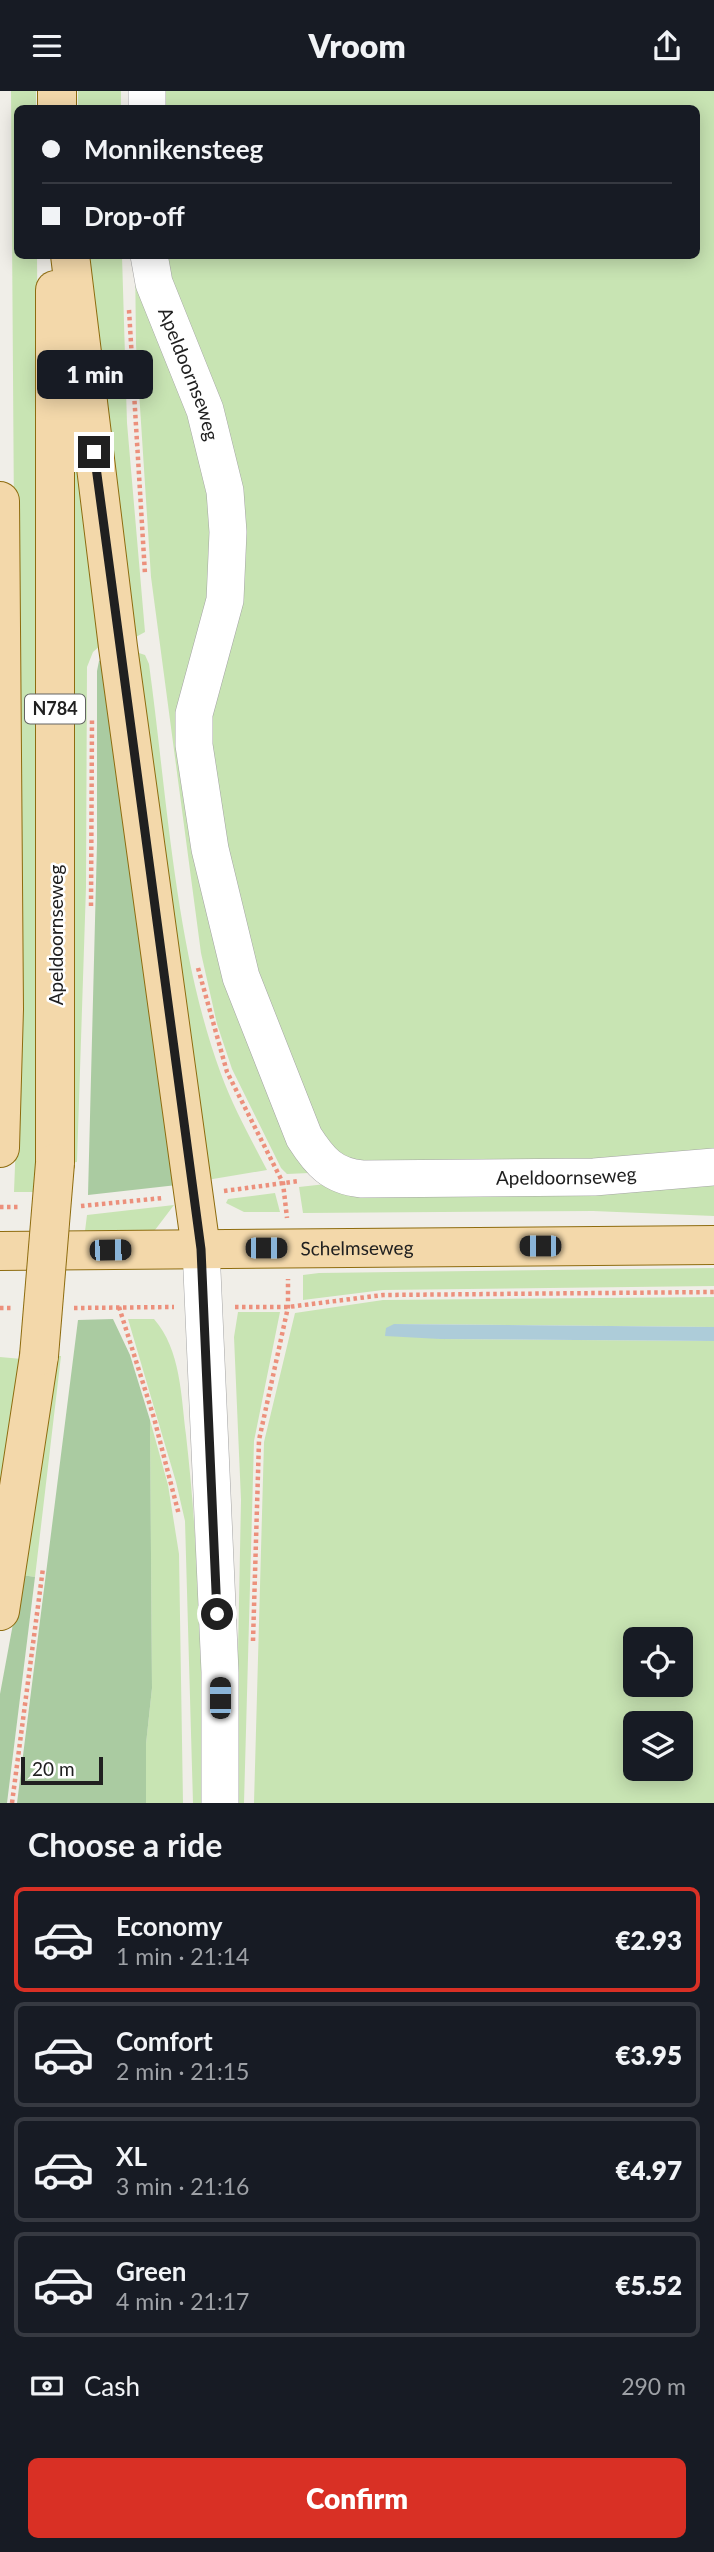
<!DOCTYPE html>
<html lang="en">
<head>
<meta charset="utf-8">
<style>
  :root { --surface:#171b24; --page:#20242c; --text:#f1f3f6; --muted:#9ea1a6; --line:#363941; --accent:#d93025 }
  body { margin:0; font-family:Lato,sans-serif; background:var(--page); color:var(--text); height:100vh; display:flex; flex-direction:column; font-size:26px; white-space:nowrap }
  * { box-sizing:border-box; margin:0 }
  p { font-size:23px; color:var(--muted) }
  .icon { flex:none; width:38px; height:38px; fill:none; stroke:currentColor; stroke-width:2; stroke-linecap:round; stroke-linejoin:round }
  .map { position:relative; height:1712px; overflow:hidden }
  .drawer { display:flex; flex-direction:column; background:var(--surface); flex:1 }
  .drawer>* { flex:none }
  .banner { position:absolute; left:14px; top:14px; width:686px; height:154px; border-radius:10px; box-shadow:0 4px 18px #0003; display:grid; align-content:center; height:154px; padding:0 28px; background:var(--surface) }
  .fabs { position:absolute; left:623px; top:1536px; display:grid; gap:14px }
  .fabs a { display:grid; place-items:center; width:70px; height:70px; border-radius:10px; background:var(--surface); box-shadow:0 4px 18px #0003; font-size:35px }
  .scale { position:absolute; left:21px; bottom:18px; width:82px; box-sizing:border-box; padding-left:7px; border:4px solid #202020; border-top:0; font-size:19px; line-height:24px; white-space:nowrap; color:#202020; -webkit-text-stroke:5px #fff; paint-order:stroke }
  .end { position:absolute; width:32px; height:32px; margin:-16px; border:9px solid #202020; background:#fff; box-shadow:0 0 0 4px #fff }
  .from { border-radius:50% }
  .bubble { position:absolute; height:49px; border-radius:10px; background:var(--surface); box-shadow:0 4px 18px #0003; font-size:23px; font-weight:800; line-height:49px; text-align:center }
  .car { position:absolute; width:21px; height:42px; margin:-21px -10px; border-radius:9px; box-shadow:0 0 5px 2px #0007; background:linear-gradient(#222 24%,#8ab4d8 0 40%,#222 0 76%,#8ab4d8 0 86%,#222 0) }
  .banner b { display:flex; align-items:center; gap:24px; height:66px; font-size:26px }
  .banner b+b { border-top:2px solid var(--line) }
  .banner i { width:18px; height:18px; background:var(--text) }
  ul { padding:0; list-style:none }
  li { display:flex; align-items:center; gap:21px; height:105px; margin:0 14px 10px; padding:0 14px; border:4px solid var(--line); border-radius:10px }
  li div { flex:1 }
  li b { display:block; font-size:26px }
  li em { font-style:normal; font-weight:800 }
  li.active { border-color:var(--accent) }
  li>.icon { width:63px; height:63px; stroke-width:1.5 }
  h2 { padding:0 28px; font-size:32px; line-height:84px }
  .pay { display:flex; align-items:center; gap:18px; height:77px; padding:0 28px; font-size:26px }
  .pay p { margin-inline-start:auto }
  .cta { display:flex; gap:14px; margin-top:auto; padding:14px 28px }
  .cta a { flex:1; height:80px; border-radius:10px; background:var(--accent); color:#fff; font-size:28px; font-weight:800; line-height:80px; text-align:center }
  header { display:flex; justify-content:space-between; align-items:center; height:91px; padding:0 28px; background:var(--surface); font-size:32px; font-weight:800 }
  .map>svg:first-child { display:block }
  .grass { fill:#c8e4b3; fill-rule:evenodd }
  .forest { fill:#aacba1 }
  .water { fill:#adccd9 }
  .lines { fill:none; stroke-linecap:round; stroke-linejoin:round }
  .minor-casing { stroke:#a4a4a4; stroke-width:38 }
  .major-casing { stroke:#8e6c0f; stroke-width:40 }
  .path { stroke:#ec907c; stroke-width:4.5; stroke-dasharray:3.5 3.5; stroke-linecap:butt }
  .minor { stroke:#fff; stroke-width:37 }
  .major { stroke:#f3d8aa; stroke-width:38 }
  .major-bridge-casing { stroke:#8e6c0f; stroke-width:40; stroke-linecap:butt }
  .major-bridge { stroke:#f3d8aa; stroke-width:38 }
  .route { stroke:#202020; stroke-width:9 }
  .labels { text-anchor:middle; stroke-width:5; stroke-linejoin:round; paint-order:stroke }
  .shield { fill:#fff; stroke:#636363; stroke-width:2 }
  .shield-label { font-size:18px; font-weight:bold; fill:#202020 }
  .street-label { font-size:19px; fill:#202020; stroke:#fff }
</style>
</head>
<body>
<header><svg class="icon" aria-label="menu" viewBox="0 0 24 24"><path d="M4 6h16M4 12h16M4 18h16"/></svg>Vroom<svg class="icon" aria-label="share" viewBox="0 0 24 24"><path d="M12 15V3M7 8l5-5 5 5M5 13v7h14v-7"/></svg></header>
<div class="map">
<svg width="714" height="1712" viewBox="0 0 714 1712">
  <rect width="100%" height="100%" fill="#f0eee8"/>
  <path class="grass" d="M11,0H36V17L18,18V164L37,165L43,933L35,1101H14L18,996Z
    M78,0H121V17H78Z
    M152,0H714V1065L342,1078L263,929L203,674L230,509L154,165L696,164V18H152Z
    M84,165H122L127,332L145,541L134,547Z
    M135,165H143L221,441L188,622L309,1082L287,1083L281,1077L232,978L217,933L201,862L151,486L136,254Z
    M68,229L102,553L93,561L87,576L86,796L77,1071L68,1072Z
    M136,561L145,564L149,573C167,704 175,859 221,983C233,1016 251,1048 267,1079L207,1089Z
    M714,1086V1125L593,1120L303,1122L299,1096L326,1093Z
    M275,1102L280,1121H244L226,1112L228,1108Z
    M174,1114L155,1139L85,1140L87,1124Z
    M714,1177V1195L383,1199L303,1209V1184L319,1182Z
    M714,1206V1236L394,1233L440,1248L714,1250V1712H254L264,1351L295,1222L383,1209ZM635,1549H681V1594H635ZM635,1633H681V1678H635Z
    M238,1221H280L254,1350L244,1712H235L241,1409L234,1246Z
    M128,1228H154C181,1259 181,1305 186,1344C200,1467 202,1589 204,1712H193L185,1430L176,1391Z
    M52,1265H61L35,1486L22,1484Z
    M0,1266L22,1268L0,1426Z
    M150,1329L168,1394L179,1463L183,1712H146V1653L152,1597Z"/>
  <path class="forest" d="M109,564L177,1094L88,1104L97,752V580L99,570Z
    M113,1228L130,1264L150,1329L152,1597L146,1653V1712H17L78,1229Z
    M22,1484L35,1486L7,1712H0V1603Z"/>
  <path class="water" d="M394,1233L714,1236V1250L440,1248L385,1245L386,1237Z"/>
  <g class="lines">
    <g class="minor-casing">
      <g id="minor">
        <path d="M147,18V0"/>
        <path id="s1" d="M149,164L154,192L205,319L225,400L228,441L225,509L194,623V654L210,758L241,886L304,1046C320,1071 332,1085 362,1088L594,1086L714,1076"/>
        <path d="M201,1158L220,1581V1712"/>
      </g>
    </g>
    <g class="major-casing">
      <g id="major">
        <path d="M57,0V18"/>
        <path d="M70,164L118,556L201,1158"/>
        <path d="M55,199V1072"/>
        <path d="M0,410L4,918L0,1057"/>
        <path id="s2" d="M0,1160L714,1154"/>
        <path d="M0,1520L39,1265"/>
      </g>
    </g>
    <path class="path" d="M129,219L145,483
      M91,815L92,628
      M198,877L227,981L283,1092L287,1127
      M224,1100L299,1090
      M81,1115L163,1107
      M0,1116H20
      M119,1216L154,1327L179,1424
      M235,1216H288L383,1204L714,1201
      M0,1217H13
      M74,1217L174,1216
      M253,1550L259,1349L288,1216V1188
      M12,1712L43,1477"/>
    <use href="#minor" class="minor"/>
    <use href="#major" class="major"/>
    <g class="major-bridge-casing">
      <path id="major-bridge" d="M39,1265L55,1072"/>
    </g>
    <use href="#major-bridge" class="major-bridge"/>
  </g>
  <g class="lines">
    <path class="route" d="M94,361L201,1158L217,1523"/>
  </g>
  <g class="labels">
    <rect class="shield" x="25" y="603.5" width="60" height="29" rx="5"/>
    <g class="shield-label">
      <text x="55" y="624">N784</text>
    </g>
    <g class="street-label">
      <text dy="7" stroke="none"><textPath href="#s1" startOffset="126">Apeldoornseweg</textPath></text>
      <text transform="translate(56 844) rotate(-90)" y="7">Apeldoornseweg</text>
      <text dy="7" stroke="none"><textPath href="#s1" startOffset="1195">Apeldoornseweg</textPath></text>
      <text dy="7" stroke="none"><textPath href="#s2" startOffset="357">Schelmseweg</textPath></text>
    </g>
  </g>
</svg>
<div class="fabs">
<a><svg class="icon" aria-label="locate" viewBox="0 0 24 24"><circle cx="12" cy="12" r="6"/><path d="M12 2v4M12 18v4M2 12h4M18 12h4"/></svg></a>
<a><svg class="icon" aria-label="layers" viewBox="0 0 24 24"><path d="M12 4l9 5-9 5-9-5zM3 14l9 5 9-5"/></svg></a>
</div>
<div class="scale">20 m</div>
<i class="end from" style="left:217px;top:1523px"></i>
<i class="end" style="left:94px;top:361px"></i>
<div class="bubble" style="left:37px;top:259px;width:116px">1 min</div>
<i class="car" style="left:540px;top:1155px;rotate:270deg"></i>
<i class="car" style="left:266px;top:1157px;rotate:90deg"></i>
<i class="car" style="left:110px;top:1159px;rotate:89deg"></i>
<i class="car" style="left:220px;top:1607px;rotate:0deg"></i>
<div class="banner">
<b><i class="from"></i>Monnikensteeg</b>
<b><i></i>Drop-off</b>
</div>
</div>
<section class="drawer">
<h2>Choose a ride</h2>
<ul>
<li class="active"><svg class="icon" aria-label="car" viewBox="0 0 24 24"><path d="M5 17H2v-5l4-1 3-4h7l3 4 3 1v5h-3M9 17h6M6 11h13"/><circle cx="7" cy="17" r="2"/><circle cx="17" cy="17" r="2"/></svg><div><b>Economy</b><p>1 min · 21:14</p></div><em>€2.93</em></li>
<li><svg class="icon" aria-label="car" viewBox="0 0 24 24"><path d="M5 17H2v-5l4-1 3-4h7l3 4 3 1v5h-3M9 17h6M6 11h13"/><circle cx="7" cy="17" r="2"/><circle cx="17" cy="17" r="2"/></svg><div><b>Comfort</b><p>2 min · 21:15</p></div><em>€3.95</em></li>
<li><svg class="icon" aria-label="car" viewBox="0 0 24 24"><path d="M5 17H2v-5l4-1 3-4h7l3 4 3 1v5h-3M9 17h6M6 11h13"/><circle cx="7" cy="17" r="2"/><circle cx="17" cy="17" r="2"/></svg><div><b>XL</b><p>3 min · 21:16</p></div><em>€4.97</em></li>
<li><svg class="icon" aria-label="car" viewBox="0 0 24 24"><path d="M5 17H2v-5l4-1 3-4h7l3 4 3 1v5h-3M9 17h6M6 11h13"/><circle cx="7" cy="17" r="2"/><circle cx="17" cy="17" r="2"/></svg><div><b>Green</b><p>4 min · 21:17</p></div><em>€5.52</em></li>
</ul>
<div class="pay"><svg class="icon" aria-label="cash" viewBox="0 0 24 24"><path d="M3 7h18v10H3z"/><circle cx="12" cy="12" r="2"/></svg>Cash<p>290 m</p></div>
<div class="cta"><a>Confirm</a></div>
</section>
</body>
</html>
